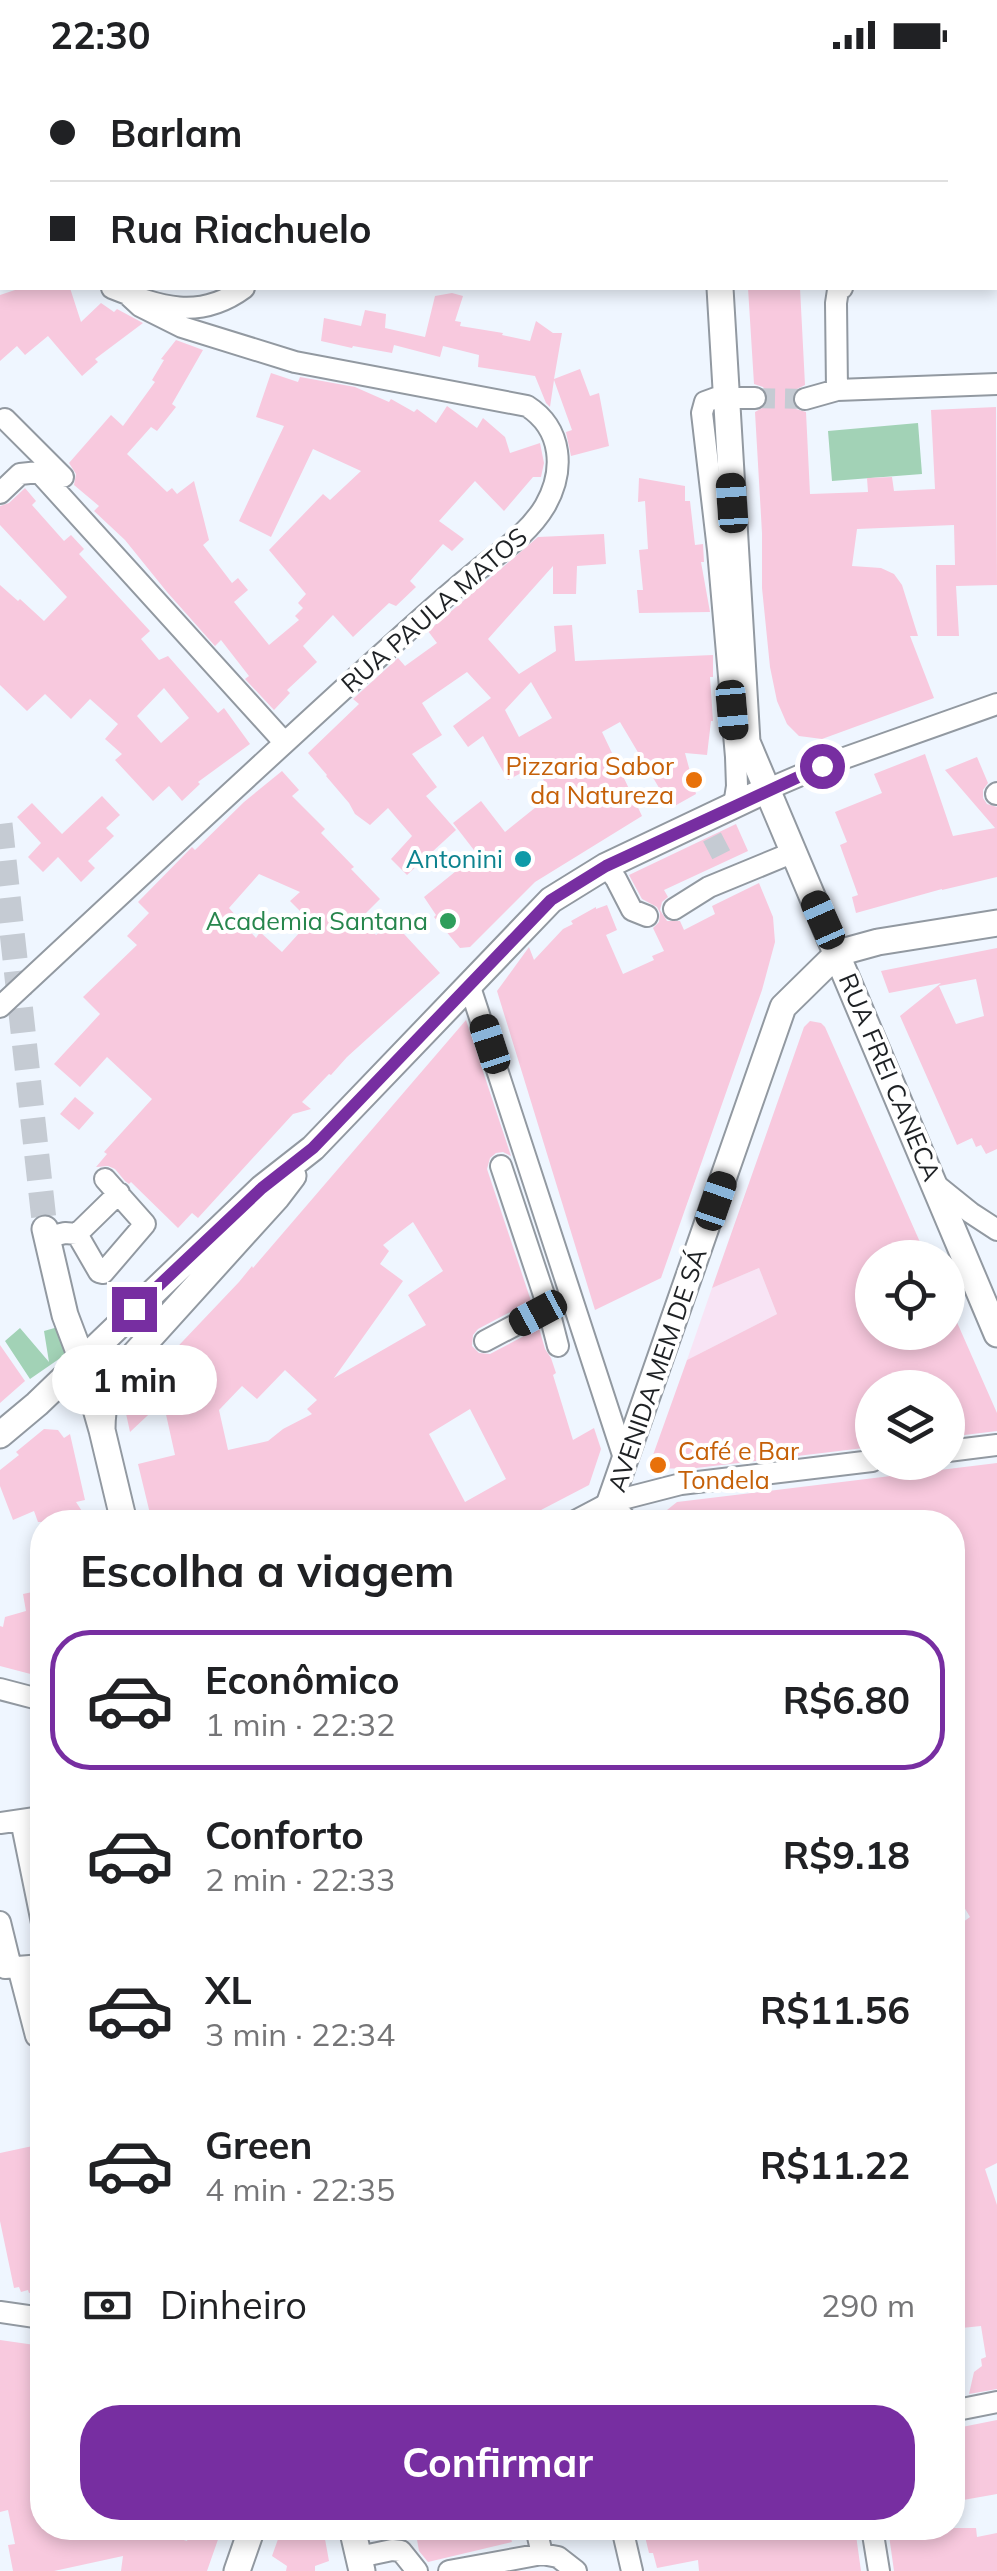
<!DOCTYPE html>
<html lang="pt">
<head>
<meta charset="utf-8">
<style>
  :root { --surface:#fff; --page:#f6f6f6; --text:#202124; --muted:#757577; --line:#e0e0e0; --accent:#772ea1 }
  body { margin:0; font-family:Mulish,sans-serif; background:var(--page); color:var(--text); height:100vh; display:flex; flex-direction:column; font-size:38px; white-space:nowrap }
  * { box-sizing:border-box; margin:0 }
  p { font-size:32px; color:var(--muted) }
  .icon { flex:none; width:55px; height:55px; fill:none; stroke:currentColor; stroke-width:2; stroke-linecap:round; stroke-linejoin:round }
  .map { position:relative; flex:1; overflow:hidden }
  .sheet { position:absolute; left:30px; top:1440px; width:935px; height:1030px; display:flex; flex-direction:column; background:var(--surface); border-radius:40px; box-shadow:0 5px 15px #0003 }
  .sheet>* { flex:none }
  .guide { position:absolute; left:0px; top:0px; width:998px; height:220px; box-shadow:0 5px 15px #0003; display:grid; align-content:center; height:220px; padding:0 50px; background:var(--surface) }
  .fabs { position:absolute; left:855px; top:1170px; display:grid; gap:20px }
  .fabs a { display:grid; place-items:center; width:110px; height:110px; border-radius:50%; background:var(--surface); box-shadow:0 5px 15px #0003; font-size:50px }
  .end { position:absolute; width:45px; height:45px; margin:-22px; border:12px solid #772ea1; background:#fff; box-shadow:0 0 0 5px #fff }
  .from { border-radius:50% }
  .bubble { position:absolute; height:70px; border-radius:35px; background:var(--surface); box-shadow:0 5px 15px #0003; font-size:32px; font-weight:700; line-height:70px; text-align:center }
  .car { position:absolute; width:30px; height:60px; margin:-30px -15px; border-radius:12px; box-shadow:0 0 8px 2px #0007; background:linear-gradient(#222 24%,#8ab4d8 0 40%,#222 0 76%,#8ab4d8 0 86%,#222 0) }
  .guide b { display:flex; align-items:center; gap:35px; height:95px; font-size:38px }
  .guide b+b { border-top:2px solid var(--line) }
  .guide i { width:25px; height:25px; background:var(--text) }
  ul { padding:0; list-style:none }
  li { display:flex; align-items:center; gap:30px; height:140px; margin:0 20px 15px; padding:0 30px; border:5px solid transparent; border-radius:40px }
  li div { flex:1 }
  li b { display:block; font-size:38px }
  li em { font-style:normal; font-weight:700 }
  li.on { border-color:var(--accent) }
  li>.icon { width:90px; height:90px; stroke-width:1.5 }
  h2 { padding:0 50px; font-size:45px; line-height:120px }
  .pay { display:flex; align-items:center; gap:25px; height:110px; padding:0 50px; font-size:38px }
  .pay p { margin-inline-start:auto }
  .action { display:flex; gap:20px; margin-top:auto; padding:20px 50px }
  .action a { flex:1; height:115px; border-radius:40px; background:var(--accent); color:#fff; font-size:40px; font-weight:700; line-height:115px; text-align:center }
  .status { display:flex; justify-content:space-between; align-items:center; height:70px; padding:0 50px; background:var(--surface); direction:ltr }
  .status svg { height:28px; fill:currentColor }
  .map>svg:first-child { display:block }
  .education { fill:#f8e4f5 }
  .green { fill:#a2d2b6 }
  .building { fill:#f8c9de; fill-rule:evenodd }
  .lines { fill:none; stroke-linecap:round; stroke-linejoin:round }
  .minor-tunnel { stroke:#c5cbd3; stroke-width:20; stroke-dasharray:20 10; stroke-linecap:butt }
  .major-tunnel { stroke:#c5cbd3; stroke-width:25; stroke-dasharray:25 12; stroke-linecap:butt }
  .minor-casing { stroke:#9299a1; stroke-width:24 }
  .major-casing { stroke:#9299a1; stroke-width:29 }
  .minor { stroke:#fff; stroke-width:20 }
  .major { stroke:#fff; stroke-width:25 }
  .route { stroke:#772ea1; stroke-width:12 }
  .food-dot { fill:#e8710a; stroke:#fff; stroke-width:4 }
  .culture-dot { fill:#0f9aa8; stroke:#fff; stroke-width:4 }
  .leisure-dot { fill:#2e9e5b; stroke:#fff; stroke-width:4 }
  .labels { text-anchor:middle; stroke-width:8; stroke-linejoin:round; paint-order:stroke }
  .street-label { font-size:25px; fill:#1e2124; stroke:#fff }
  .food-label { font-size:25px; fill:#c56008; stroke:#fff; text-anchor:end }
  .culture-label { font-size:25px; fill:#0d838f; stroke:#fff; text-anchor:end }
  .leisure-label { font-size:25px; fill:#27864d; stroke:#fff; text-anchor:end }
</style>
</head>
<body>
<div class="status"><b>22:30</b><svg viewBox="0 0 49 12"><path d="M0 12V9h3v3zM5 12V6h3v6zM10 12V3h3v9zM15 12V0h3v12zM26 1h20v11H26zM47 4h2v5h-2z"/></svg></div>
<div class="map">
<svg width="997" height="2501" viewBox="0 0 997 2501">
  <rect width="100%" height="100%" fill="#eff6ff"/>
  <path class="education" d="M759,1198L777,1244L687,1290L712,1218Z"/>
  <path class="green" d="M918,353L922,404L832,411L828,361Z
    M65,1255L72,1280L30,1309L5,1271L20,1258L49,1292L44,1261Z"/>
  <path class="building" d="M21,218H70L81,252L101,233L114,242L117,239L143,253L95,289L98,292L82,306L48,266L25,285L17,276L0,291V225Z
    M748,218H800L805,315L795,320L792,332L796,339L806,342L810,424L868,422L867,408L892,407L894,421L935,419L931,340L996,337L997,515L956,516L959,566H937L936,495H955L954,455L857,459L852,496L881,498L894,504L902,515L918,566H910L934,628L822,669L799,666L787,654L777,631L770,597L762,518V463L755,342L766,336L769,327L763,317L754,314Z
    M452,223L463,226L455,251L461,252L460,256L503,263L502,265L530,271L536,251L553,263H562L554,309L580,299L590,326L599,323L609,376L571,386L566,362L572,360L554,310L550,337L546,333L535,306L478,297L479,285L443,276L440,287L394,275L392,283L353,276L352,278L321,271L324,248L361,256L365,240L386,244L385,258L425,267L435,226Z
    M176,270L203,280L172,334L176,337L157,361L151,357L127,384L167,422L172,418L177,424L194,411L209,470L203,475L232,513L238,508L248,520L234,532L269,575L299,550L295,546L303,538L298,533L306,524L269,480L323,424L330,430L361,401L313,379L271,467L239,451L284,356L256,347L271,303L298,312L300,307L355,317L389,332L391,329L414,342L417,339L436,353L447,336L477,358L483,348L505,367L510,383L540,373L544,393L541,407H533L504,441L475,411L439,451L464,469L452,481L443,474L410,511L416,517L396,536L389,533L353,567L333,545L303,576L317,592L287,620L290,623L274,640L245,609L249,606L221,570L215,576L167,522L125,470L94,441L99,436L74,415L76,404L69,393L111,345L123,356L155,312L152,310L164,290L161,289Z
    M639,408L685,416V431H690L695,475L703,474L704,492H701L710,542L639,543L637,520H643L639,480L648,479L645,431L638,432Z
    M25,418L36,431L32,435L64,471L71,465L84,479L79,484L150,561L141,569L159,590L168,586L218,643L224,638L250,674L198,712L200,714L182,731L169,716L153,731L115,690L122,684L105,669L118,654L90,629L71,649L45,624L27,641L0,615V515L18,531L20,529L44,551L67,527L0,455V436L9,433ZM164,618L189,648L161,673L137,646Z
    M604,464L606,494L577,496L576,524H553V496L488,569L519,604L556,581L554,556L572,555L575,591L713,585V607H710L713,651H711L707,685L685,683L696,724L671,738L620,652L602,662L642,746L535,812L470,877L460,878L434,847L436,845L424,827L477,784L453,753L481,731L505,762L551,725L536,695L508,710L483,666L468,677L453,656L491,628L467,602L422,633L442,665L412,684L437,717L426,726L456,760L407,805L391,789L412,766L388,738L370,755L355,744L349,733L326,706L327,705L308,683L359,634L353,629L398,588L405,596L437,573L428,561L538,467ZM531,612L552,648L519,667L505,640Z
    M925,684L953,766L995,758L945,700L977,687L988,713L983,720V728L987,734L997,737V807L942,820V819L856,843L852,827L858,825L840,775L847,772L835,742L882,723L874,704Z
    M282,701L299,720L292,726L325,759L321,763L354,797L351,799L380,829L361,848L376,865L393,852L440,903L347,987L331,1005L329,1004L302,1032L311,1039L293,1044L198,1148L192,1143L178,1158L131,1112L129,1114L125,1111L115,1099L108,1096L96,1097L107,1084L104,1082L152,1029L107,987L80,1017L54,994L100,944L83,927L137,875L127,866L149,843L138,832L192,777L195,780L244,732ZM259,804L300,822L290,831L310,851L282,882L260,862L256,868L229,838Z
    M102,726L120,745L106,758L114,766L88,791L95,798L81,812L58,787L43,802L28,787L41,773L17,747L32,733L62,764Z
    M736,754L748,781L664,820L668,827L662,832L660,840L667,851H680L684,860L715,844L712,836L759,813L773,847L775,872L762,920L661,1208L595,1240L497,921L529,877L534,890L563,859L573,854L571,851L596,837V839L607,835L617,860L606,865L623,904L654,890L652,886L664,881L653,858L659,852L660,843L657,837L642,829L629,805Z
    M997,878V1079L986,1084L981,1075L976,1077L972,1068L957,1075L900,946L941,913L889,923L881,901ZM976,909L984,946L956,954L939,916Z
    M466,950L511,1086L503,1082L496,1083L490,1088L487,1099L531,1231L478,1259L473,1265L472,1276L479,1283L490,1284L539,1258L545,1279L551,1288L556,1303L553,1305L573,1370L594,1358L601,1379L589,1415L518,1452H152L138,1394L175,1385L163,1331L130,1362L125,1339L127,1330L239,1212L252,1196L253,1198ZM413,1152L443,1201L408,1225L426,1255L334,1308L403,1211L380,1194L389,1181L383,1175ZM285,1300L317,1330L307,1339L312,1344L283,1359L268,1371L228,1380L219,1340L242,1316L257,1329ZM470,1339L506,1409L465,1432L429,1364Z
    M810,951L821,953L825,957L927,1188H872V1262H948V1232L997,1343V1361L948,1367V1318H872V1377L696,1398L648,1399L687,1290L777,1244L759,1198L712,1218L804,957Z
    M75,1027L94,1043L79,1060L60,1044Z
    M0,1275L25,1311L0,1333Z
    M44,1359L58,1360L64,1368L70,1364L85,1430L76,1432L89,1452H38L34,1441L13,1450L0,1416V1400L19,1385L16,1382Z
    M997,1393V2093L985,2099L997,2135V2319L969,2324L974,2302L982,2296L981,2289L986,2287L981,2256L952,2259V1860L970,1847L952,1817V1452H659L667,1440L677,1432Z
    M42,1520V1607L0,1596V1556L3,1557L5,1547L26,1541L23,1524Z
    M42,2074V2220L29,2223L28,2220L21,2222L19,2217L14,2218L0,2151V2083Z
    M0,2270L42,2276V2458H161V2463L187,2471L191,2458H222L207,2501H121L123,2486L54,2501H13L8,2475L15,2474L8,2440L0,2442Z
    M997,2350V2424L952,2432V2359Z
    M282,2458H323L329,2491L315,2496V2501H286L287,2496L272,2486Z
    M415,2458H508L512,2472L428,2492L419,2481Z
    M643,2458H855L861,2501H699L698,2490L657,2498L653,2483H649Z
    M888,2458H976L977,2467L997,2463V2501H894Z"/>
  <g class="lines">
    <path class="minor-tunnel" d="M755,328L805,329
      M712,767L725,792"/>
    <path class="major-tunnel" d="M0,754L45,1159"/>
    <g class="minor-casing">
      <path id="minor" d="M12,0L18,2
        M79,2L80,0
        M339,2L341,0
        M995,14L997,13
        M0,62H2
        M995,140L997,139
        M0,202H2
        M112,218C160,237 199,251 244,218
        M837,320L836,233L838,220L842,218
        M805,329L837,320L997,314
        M5,349L63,407
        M0,423L20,404L39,402L284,672
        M766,720L822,696L997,634
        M996,724L997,723
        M734,735L737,716L736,687L718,480L702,343L705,332L716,328H755
        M606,796L616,809L632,840L647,846
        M674,839L709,817L794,782
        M469,914L625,1391
        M0,937C134,812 268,687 404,564C428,542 453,520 479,499C503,480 529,463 545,436C565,401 563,359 527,336L295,292L182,257L140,236L127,224
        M501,1096L548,1237L558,1276
        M935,1114L971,1143L997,1160
        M77,1164L119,1123
        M48,1167L65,1163L77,1164L99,1202L103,1203L145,1154L105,1109
        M485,1271L557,1233
        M948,1381L997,1375
        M611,1432L628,1452
        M573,1452L611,1432L681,1414L872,1391
        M0,1619L42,1630
        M21,1750L42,1853
        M0,1753L42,1747
        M0,1852L11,1897
        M18,1897L36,1966
        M5,1898L42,1895
        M0,2242L42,2248
        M952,2341L997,2332
        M536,2458L542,2484
        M622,2458L632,2501
        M872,2458L879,2501
        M359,2487L392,2480L401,2481L417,2501
        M449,2501L542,2484L558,2487L576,2501"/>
    </g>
    <g class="major-casing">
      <path id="major" d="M708,0V2
        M763,0L764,2
        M458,2L470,0
        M591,2L603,0
        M0,94L2,93
        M0,122L2,121
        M720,218L747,672L997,1264
        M45,1159L65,1245L82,1290L102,1360L124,1452
        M102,1360C102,1329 108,1320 125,1295L277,1127L293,1106
        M0,1365L37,1334L262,1118L313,1078L551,830L606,796L766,720
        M603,1452L783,937L838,883L878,872L997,853
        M352,2458L362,2501
        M237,2501L252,2458"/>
    </g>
    <use href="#minor" class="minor"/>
    <use href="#major" class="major"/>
  </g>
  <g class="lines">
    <path class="route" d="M134,1239L262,1118L313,1078L551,830L606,796L822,696"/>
  </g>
  <g class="food-dot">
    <circle cx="694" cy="710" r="10"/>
    <circle cx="658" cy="1395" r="10"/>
  </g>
  <circle class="culture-dot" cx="523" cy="789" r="10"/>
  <circle class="leisure-dot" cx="448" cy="851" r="10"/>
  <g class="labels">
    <g class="street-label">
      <text transform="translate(434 540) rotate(-41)" y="9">RUA PAULA MATOS</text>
      <text transform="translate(890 1007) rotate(67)" y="9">RUA FREI CANECA</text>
      <text transform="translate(657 1300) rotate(-71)" y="9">AVENIDA MEM DE SÁ</text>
    </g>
    <g class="food-label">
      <text x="674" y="705">Pizzaria Sabor<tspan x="674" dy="29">da Natureza</tspan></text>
      <text x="678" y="1390" text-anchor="start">Café e Bar<tspan x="678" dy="29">Tondela</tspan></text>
    </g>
    <g class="culture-label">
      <text x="503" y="798">Antonini</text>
    </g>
    <g class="leisure-label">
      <text x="428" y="860">Academia Santana</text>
    </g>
  </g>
</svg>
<div class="fabs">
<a><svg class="icon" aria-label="locate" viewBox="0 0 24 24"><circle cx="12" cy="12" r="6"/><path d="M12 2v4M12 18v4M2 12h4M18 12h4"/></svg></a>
<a><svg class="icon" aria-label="layers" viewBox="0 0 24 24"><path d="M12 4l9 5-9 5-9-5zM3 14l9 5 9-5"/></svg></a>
</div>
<i class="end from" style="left:822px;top:696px"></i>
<i class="end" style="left:134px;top:1239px"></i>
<div class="bubble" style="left:52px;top:1275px;width:165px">1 min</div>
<i class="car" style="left:732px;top:433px;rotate:356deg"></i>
<i class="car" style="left:732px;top:640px;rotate:175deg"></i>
<i class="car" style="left:823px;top:850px;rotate:336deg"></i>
<i class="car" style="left:490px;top:974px;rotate:342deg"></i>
<i class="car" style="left:716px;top:1131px;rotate:19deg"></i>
<i class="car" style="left:538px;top:1243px;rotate:242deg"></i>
<div class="guide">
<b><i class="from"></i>Barlam</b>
<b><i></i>Rua Riachuelo</b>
</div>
<section class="sheet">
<h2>Escolha a viagem</h2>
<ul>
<li class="on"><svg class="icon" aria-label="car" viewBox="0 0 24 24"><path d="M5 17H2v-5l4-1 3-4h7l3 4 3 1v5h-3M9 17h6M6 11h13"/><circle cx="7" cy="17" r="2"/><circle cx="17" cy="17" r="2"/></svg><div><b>Econômico</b><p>1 min · 22:32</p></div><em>R$6.80</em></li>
<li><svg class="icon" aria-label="car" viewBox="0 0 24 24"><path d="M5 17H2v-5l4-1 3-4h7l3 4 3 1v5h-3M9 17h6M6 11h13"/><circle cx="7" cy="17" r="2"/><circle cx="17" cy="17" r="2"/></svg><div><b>Conforto</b><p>2 min · 22:33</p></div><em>R$9.18</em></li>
<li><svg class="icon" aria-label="car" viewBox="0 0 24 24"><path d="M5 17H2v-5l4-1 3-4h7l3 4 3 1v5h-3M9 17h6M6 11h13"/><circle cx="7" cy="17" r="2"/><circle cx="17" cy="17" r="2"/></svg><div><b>XL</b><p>3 min · 22:34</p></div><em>R$11.56</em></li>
<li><svg class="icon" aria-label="car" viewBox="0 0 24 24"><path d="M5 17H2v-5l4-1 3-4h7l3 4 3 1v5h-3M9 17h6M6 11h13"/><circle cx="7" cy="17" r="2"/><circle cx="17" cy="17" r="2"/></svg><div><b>Green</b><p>4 min · 22:35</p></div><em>R$11.22</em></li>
</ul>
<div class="pay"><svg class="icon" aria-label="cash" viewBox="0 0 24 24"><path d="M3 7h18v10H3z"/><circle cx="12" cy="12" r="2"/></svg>Dinheiro<p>290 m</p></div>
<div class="action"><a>Confirmar</a></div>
</section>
</div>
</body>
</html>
